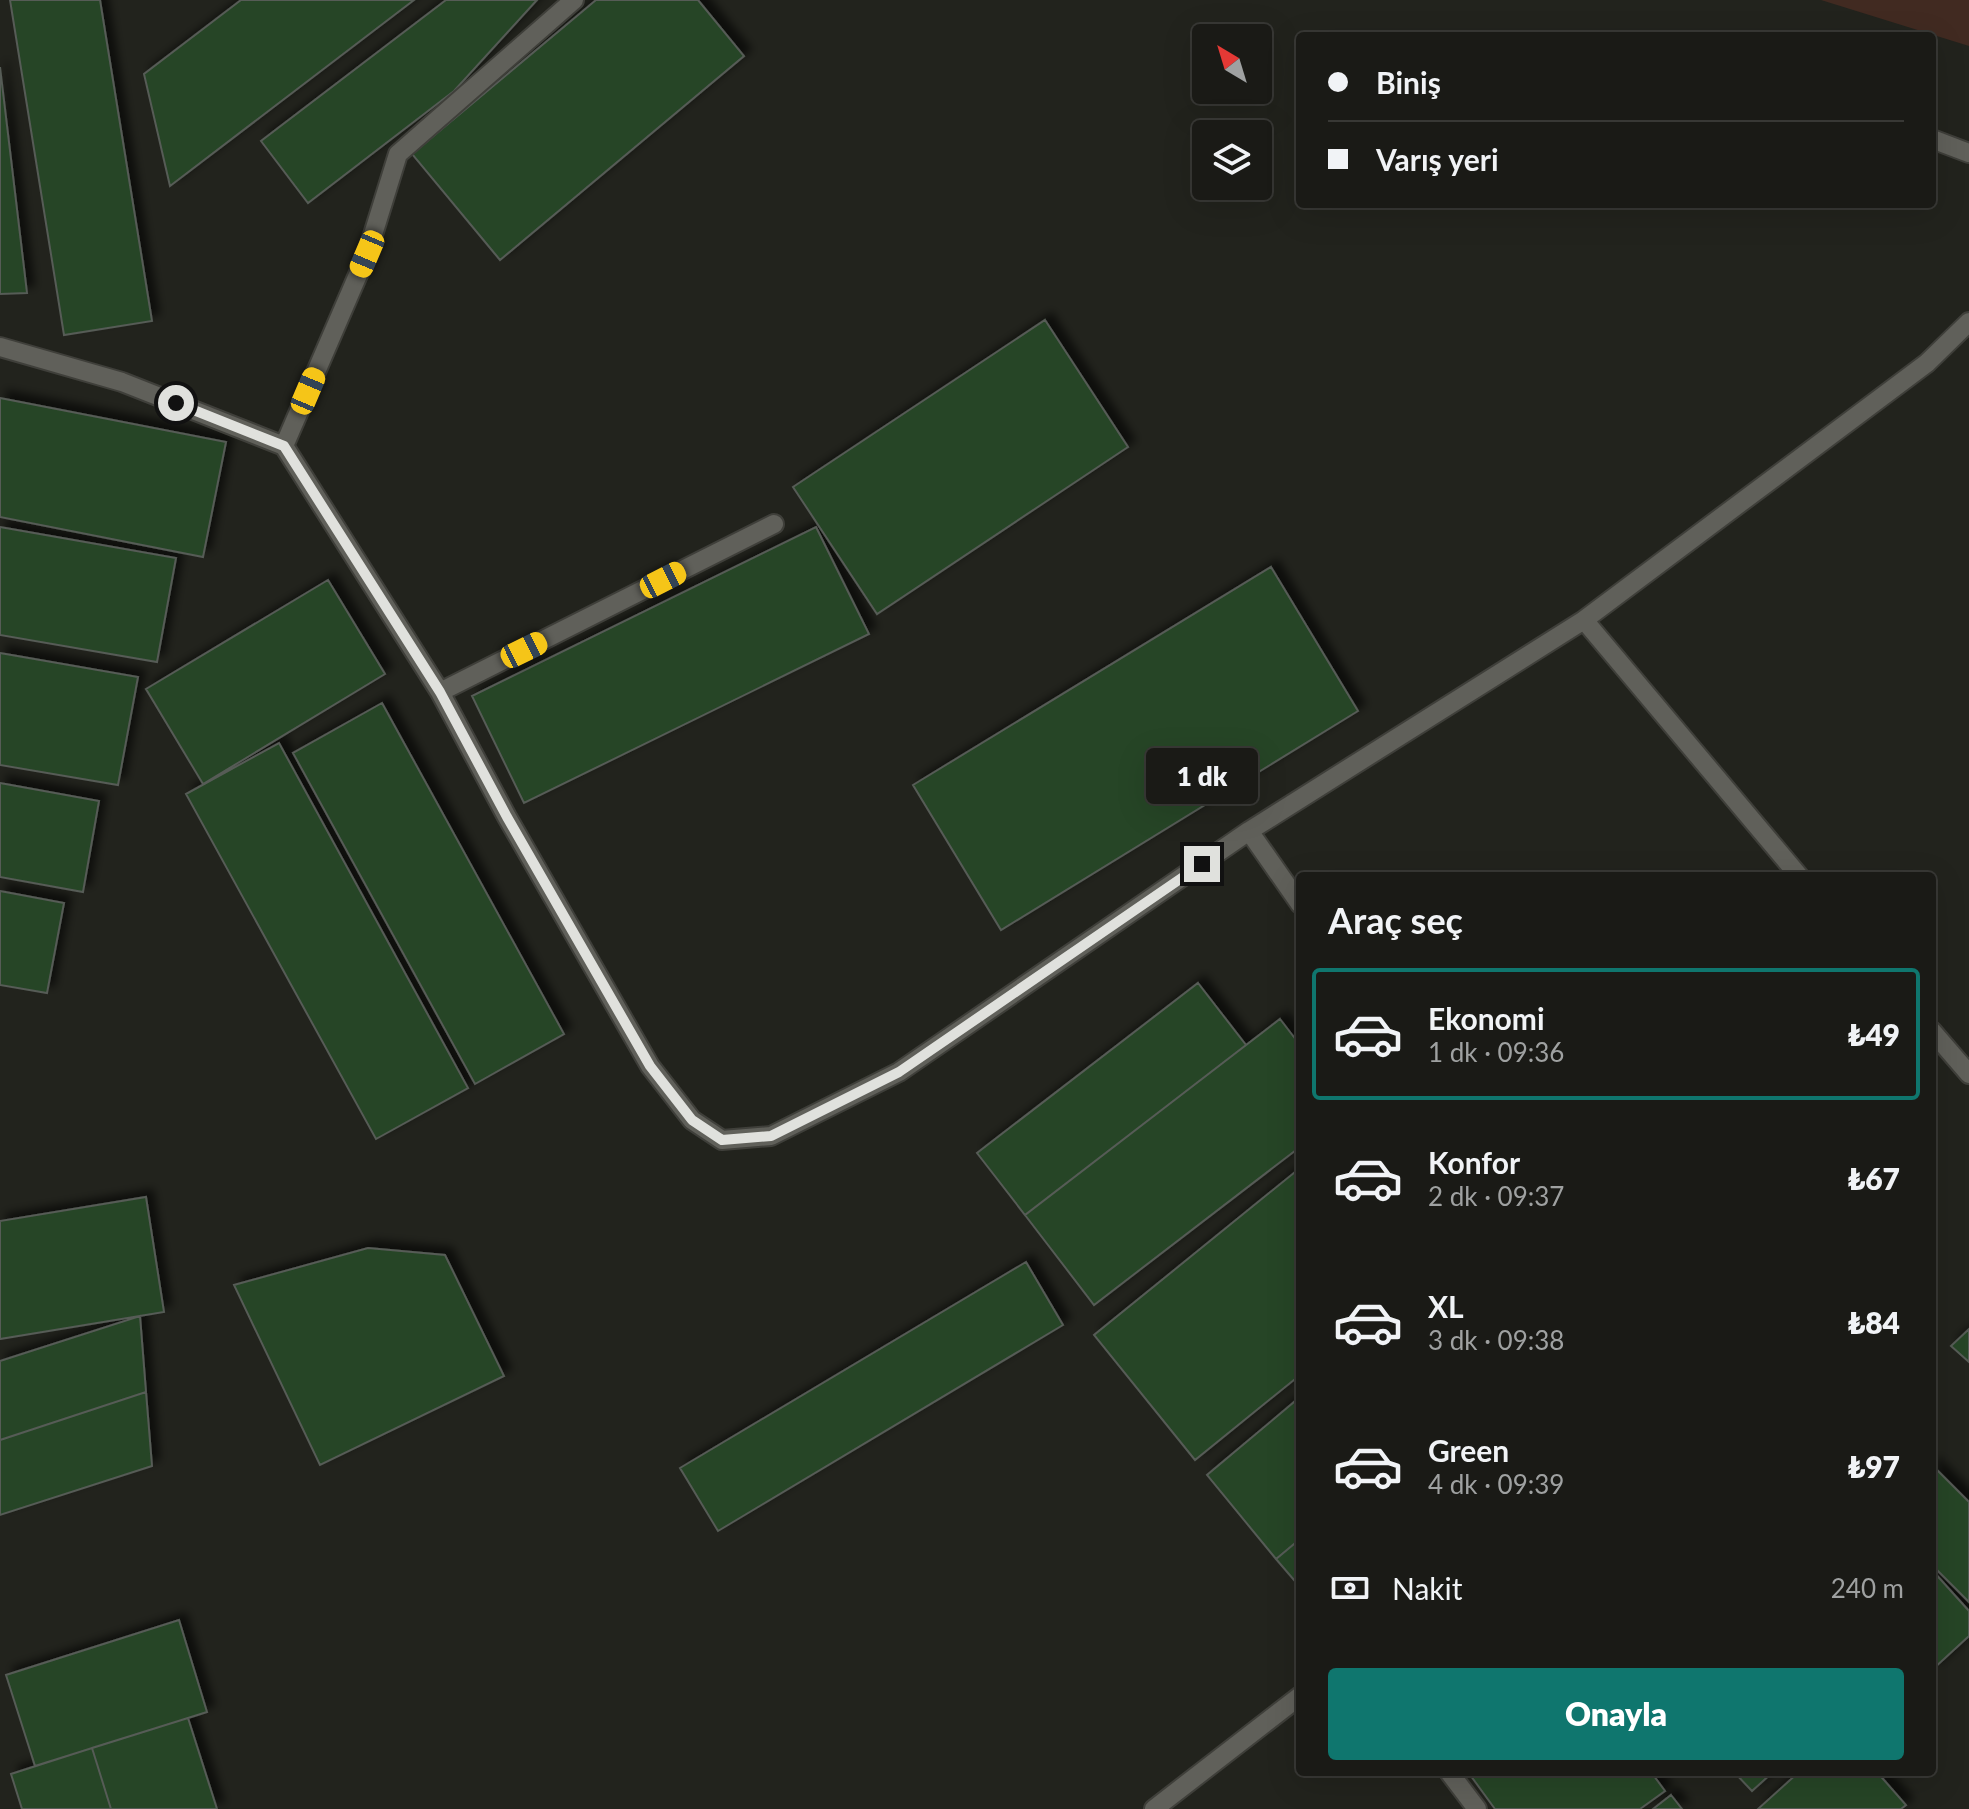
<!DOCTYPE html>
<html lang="tr">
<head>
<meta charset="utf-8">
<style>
  :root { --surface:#1a1a16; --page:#23231f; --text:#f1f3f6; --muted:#9fa1a1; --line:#383835; --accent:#0f766e }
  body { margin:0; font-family:Lato,sans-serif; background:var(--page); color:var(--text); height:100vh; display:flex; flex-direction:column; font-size:30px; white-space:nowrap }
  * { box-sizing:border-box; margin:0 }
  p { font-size:26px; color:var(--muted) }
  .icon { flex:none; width:44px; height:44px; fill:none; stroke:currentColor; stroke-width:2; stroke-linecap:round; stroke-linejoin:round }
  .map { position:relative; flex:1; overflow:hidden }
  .panel { position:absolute; left:1296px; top:872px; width:640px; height:904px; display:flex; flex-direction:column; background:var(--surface); border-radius:8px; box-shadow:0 8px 32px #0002,0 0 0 2px var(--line) }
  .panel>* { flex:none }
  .banner { position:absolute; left:1296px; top:32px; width:640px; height:176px; border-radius:8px; box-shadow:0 8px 32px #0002,0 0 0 2px var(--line); display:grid; align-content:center; height:176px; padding:0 32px; background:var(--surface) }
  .needle { width:52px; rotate:322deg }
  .fabs { position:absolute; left:1192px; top:24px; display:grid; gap:16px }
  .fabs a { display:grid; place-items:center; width:80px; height:80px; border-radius:8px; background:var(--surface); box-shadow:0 8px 32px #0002,0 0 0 2px var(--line); font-size:40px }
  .end { position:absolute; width:36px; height:36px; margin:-18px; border:10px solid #e0e1dd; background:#111; box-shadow:0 0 0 4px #111 }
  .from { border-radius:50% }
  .bubble { position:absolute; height:56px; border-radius:8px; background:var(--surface); box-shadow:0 8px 32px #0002,0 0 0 2px var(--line); font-size:26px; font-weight:800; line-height:56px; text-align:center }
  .car { position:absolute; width:24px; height:48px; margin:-24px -12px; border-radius:10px; box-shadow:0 0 6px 2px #0007; background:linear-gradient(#f5c518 24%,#345 0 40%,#f5c518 0 76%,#345 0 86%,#f5c518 0) }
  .banner b { display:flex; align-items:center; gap:28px; height:76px; font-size:30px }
  .banner b+b { border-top:2px solid var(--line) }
  .banner i { width:20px; height:20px; background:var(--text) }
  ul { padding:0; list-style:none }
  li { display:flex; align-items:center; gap:24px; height:132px; margin:0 16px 12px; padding:0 16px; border:4px solid transparent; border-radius:8px }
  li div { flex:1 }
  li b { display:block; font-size:30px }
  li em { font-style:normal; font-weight:800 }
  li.selected { border-color:var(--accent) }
  li>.icon { width:72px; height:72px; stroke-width:1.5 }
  h2 { padding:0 32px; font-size:36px; line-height:96px }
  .pay { display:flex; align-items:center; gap:20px; height:88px; padding:0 32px; font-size:30px }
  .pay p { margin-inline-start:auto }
  .action { display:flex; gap:16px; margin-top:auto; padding:16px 32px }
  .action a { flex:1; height:92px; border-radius:8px; background:var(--accent); color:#fff; font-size:32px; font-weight:800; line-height:92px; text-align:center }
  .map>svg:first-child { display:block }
  .green { fill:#412a21 }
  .building { fill:#254526; stroke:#565b56; stroke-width:2; filter:url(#shadow) }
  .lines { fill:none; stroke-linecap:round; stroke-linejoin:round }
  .service-casing { stroke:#3f3f3a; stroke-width:22 }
  .service { stroke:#60605a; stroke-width:18 }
  .route { stroke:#e0e1dd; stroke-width:10 }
</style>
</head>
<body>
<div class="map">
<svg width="1969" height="1809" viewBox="0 0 1969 1809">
  <defs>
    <filter id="shadow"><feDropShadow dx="7" dy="-7" stdDeviation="4" flood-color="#0009"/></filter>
  </defs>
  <rect width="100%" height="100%" fill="#22231d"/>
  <path class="green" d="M1821,0H1969V46Z"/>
  <path class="building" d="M10,0H100L152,321L64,335Z
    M241,0H414L170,186L144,74Z
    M446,0H537L454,91L308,203L261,141Z
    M596,0H698L744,56L500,260L412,154Z
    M0,67L27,293L0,294Z
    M1045,320L1128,447L877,614L793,487Z
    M0,398L226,442L203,557L0,517Z
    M0,527L176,558L157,662L0,635Z
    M816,527L869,634L524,803L472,696Z
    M1271,567L1358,711L1001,930L913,785Z
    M328,580L385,674L203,784L146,689Z
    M0,653L138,677L118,785L0,765Z
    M382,703L564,1034L475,1084L293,753Z
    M279,743L468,1088L376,1139L186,794Z
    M0,783L99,801L83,892L0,877Z
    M0,891L64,903L47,993L0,985Z
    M1198,983L1246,1045L1025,1215L977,1153Z
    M1280,1019L1300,1045V1147L1094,1305L1025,1215Z
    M1300,1168V1375L1195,1460L1094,1335Z
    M146,1197L164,1312L0,1339V1221Z
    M368,1248L445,1255L504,1376L320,1465L234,1285Z
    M1026,1262L1063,1325L718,1531L680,1468Z
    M140,1316L146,1392L0,1440V1361Z
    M1969,1329V1362L1951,1346Z
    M146,1392L152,1466L0,1515V1440Z
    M1300,1397V1539L1276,1559L1207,1475Z
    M1932,1465L1969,1502V1602L1932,1565Z
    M1300,1539V1587L1276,1559Z
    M1932,1570L1969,1611V1636L1932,1670Z
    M179,1620L207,1712L35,1766L6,1675Z
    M188,1718L217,1809H111L92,1748Z
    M92,1748L111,1809H22L11,1774Z
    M1468,1772H1651L1665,1791L1640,1809H1495Z
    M1734,1772H1773L1752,1791Z
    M1799,1772H1877L1906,1805L1901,1809H1758Z
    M1671,1795L1682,1809H1653Z"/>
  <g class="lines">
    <g class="service-casing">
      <path id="service" d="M1932,139L1969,153
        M0,347L122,382L284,446L440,692L774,524
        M284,446L367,254L398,154L574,0
        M1584,620L1799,876
        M440,692L507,817L650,1066L692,1120L722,1140L771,1136L899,1072L1249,831L1584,620L1927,363L1969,322
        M1249,831L1300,904
        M1932,1031L1969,1074
        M1449,1772L1477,1809
        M1154,1809L1300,1696"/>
    </g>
    <use href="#service" class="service"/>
  </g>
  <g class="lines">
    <path class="route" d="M176,403L284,446L440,692L507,817L650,1066L692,1120L722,1140L771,1136L899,1072L1202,864"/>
  </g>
</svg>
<div class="fabs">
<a><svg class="needle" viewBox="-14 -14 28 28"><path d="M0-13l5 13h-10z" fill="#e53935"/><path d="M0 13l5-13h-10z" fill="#9fa1a1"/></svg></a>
<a><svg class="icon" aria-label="layers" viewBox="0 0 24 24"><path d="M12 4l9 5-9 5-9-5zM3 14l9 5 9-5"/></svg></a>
</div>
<i class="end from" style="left:176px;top:403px"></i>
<i class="end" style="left:1202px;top:864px"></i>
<div class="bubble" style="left:1146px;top:748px;width:112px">1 dk</div>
<i class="car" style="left:367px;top:254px;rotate:203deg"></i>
<i class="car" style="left:308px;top:391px;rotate:23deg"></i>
<i class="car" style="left:663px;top:580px;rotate:63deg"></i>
<i class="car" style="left:524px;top:650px;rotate:64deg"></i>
<div class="banner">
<b><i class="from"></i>Biniş</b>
<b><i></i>Varış yeri</b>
</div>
<section class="panel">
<h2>Araç seç</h2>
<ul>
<li class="selected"><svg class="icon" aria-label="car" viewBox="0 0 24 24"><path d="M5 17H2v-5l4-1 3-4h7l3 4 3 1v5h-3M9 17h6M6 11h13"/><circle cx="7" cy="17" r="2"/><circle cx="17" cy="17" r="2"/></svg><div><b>Ekonomi</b><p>1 dk · 09:36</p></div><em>₺49</em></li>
<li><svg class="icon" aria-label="car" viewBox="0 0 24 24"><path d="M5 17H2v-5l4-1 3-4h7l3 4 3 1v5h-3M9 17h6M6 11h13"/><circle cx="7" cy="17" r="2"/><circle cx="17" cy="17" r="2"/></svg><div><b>Konfor</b><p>2 dk · 09:37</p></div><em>₺67</em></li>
<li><svg class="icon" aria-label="car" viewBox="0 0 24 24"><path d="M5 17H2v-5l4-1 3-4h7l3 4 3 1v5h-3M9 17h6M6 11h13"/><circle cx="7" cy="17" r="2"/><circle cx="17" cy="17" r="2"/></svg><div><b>XL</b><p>3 dk · 09:38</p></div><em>₺84</em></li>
<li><svg class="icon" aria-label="car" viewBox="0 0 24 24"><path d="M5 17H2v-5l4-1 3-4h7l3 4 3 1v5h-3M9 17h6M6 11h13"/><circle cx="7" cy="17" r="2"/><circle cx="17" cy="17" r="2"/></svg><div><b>Green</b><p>4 dk · 09:39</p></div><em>₺97</em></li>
</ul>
<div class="pay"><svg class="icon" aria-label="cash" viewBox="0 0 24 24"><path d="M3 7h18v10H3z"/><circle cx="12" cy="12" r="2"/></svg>Nakit<p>240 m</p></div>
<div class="action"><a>Onayla</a></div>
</section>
</div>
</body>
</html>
